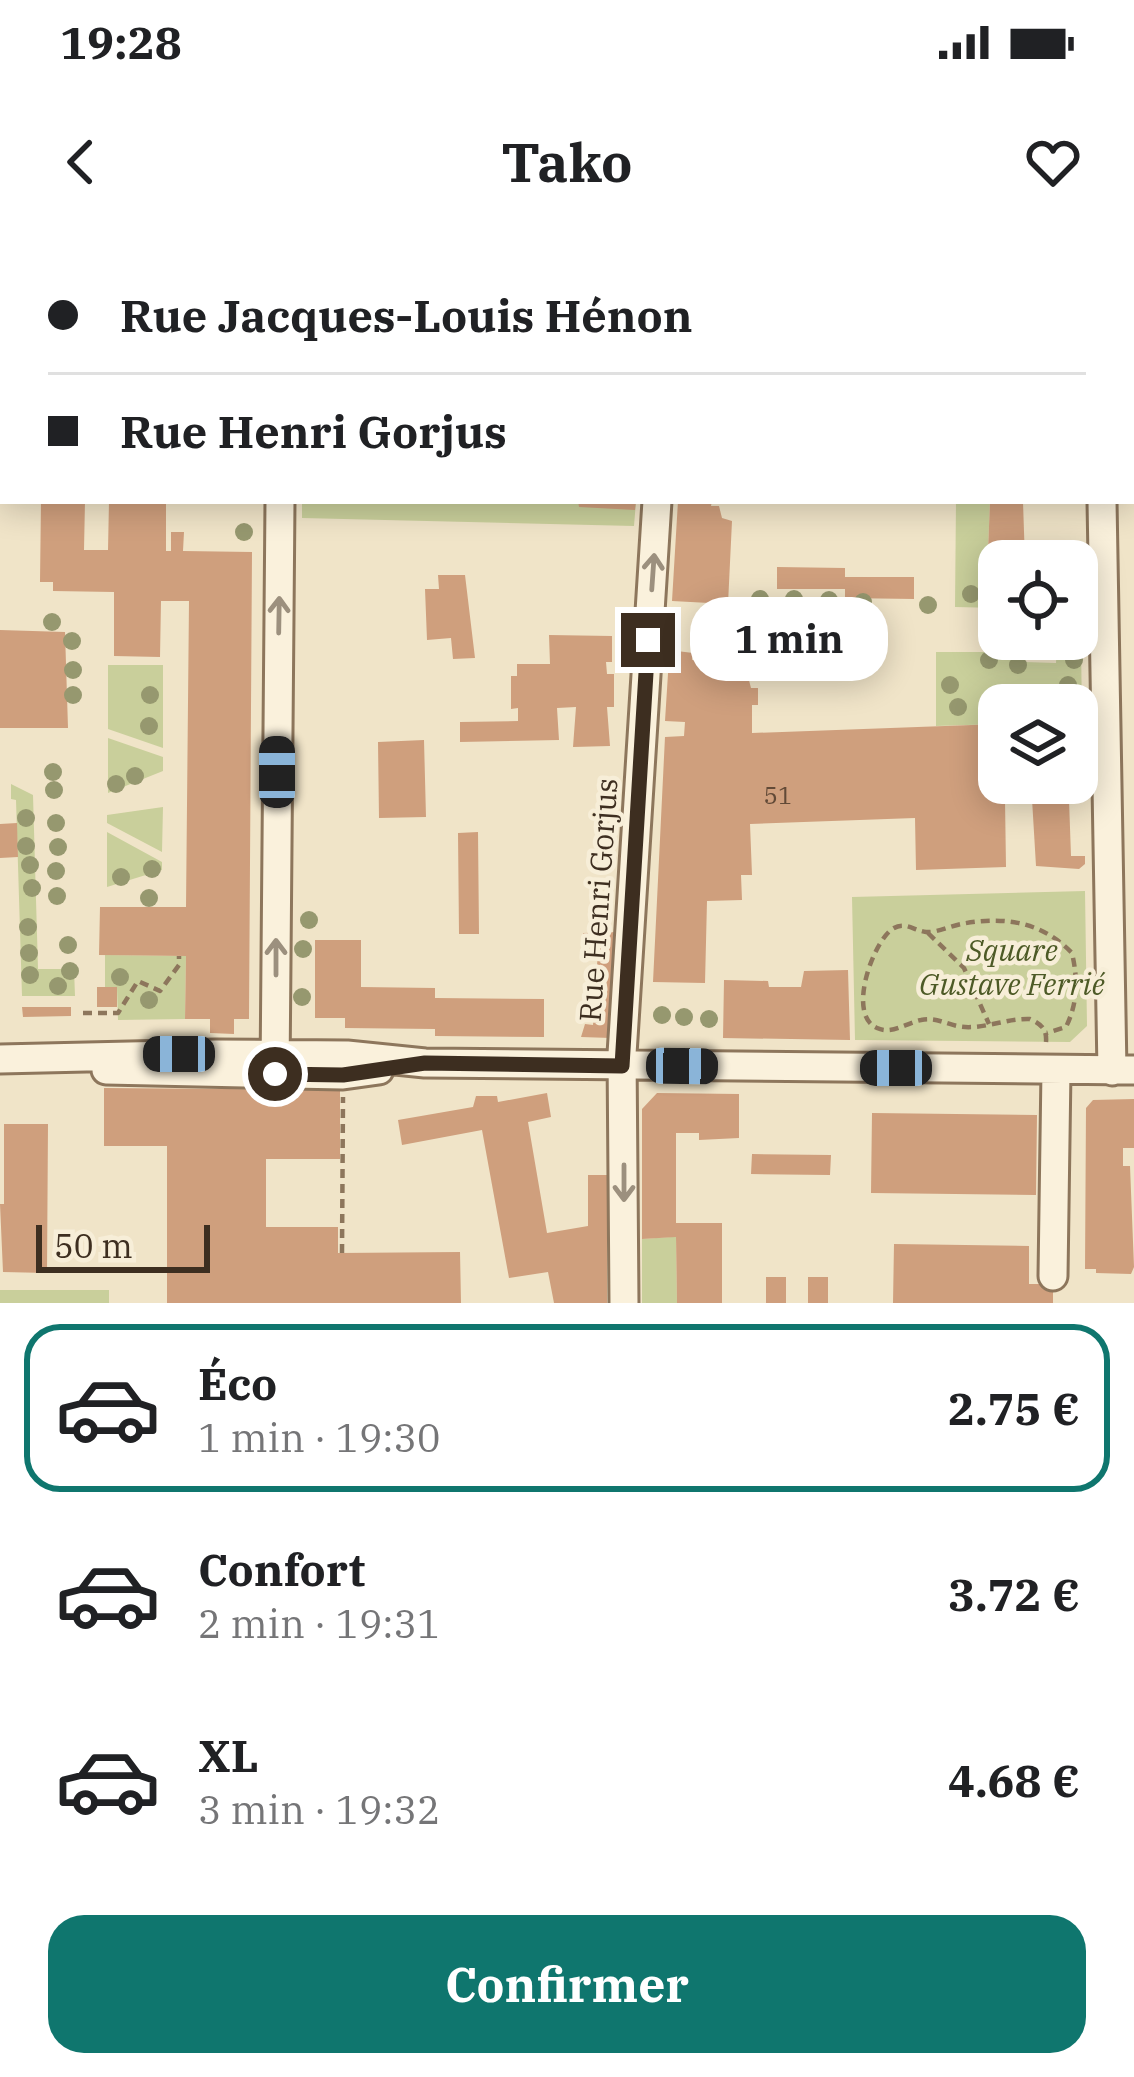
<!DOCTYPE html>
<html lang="fr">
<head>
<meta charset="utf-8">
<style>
  :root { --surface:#fff; --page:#f2f2f2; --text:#202124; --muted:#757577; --line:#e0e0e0; --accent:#0f766e }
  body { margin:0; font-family:"IBM Plex Serif",serif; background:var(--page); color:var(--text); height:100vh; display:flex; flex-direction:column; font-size:45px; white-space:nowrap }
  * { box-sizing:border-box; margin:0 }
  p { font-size:39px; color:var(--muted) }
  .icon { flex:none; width:66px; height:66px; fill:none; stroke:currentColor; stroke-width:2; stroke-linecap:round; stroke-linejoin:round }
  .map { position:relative; height:1063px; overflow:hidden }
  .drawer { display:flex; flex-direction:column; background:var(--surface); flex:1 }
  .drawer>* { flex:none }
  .hud { position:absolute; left:0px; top:0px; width:1134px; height:264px; box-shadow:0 6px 30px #0003; display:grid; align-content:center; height:264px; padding:0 48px; background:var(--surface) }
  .tools { position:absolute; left:978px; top:300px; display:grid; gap:24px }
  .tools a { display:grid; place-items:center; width:120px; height:120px; border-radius:24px; background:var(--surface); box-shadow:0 6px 30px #0003; font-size:60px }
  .scale { position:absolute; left:36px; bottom:30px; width:174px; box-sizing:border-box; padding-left:12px; border:6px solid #3d2e20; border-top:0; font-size:33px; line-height:42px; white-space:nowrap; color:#3d2e20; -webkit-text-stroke:9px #f7eed8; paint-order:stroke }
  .end { position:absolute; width:54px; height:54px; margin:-27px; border:15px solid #3d2e20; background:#fff; box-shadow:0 0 0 6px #fff }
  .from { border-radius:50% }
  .bubble { position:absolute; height:84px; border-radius:36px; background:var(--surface); box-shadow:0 6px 30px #0003; font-size:39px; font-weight:800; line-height:84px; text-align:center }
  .car { position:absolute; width:36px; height:72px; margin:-36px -18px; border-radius:15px; box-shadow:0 0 9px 3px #0007; background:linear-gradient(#222 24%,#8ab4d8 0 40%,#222 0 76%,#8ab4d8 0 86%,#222 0) }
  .hud b { display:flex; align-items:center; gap:42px; height:114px; font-size:45px }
  .hud b+b { border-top:3px solid var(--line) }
  .hud i { width:30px; height:30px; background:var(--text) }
  ul { padding:21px 0 0; list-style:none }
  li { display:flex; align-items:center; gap:36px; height:168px; margin:0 24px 18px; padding:0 24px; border:6px solid transparent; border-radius:36px }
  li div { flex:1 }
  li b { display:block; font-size:45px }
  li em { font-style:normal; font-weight:800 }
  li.selected { border-color:var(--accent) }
  li>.icon { width:108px; height:108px; stroke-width:1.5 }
  .button { display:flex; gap:24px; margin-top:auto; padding:24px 48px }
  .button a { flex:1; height:138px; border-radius:36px; background:var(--accent); color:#fff; font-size:48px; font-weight:800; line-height:138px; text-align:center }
  .status { display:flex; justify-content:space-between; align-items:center; height:84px; padding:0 60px; background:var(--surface); direction:ltr }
  .status svg { height:33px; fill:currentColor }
  header { display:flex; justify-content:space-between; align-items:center; height:156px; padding:0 48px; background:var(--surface); font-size:54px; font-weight:800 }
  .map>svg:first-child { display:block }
  .green { fill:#c9cf9b }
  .building { fill:#cf9f7d }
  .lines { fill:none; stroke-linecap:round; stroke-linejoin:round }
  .minor-casing { stroke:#8d765c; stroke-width:33 }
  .path { stroke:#8d765c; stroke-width:4.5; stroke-dasharray:9 6; stroke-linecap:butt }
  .minor { stroke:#faf1dc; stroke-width:27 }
  .tree { fill:#96986f }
  .oneway { stroke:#9c907e }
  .route { stroke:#3d2e20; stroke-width:15 }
  .labels { text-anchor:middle; stroke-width:9; stroke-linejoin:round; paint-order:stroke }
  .number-label { font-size:24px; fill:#624a37 }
  .street-label { font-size:30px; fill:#3d2e20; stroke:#f7eed8 }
  .park-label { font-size:30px; font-style:italic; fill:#4d5a26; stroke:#f7eed8 }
</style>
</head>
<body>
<div class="status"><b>19:28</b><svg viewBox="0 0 49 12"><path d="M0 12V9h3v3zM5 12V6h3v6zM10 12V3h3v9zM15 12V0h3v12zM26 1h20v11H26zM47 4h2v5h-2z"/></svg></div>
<header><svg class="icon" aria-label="back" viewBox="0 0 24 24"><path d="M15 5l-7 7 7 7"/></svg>Tako<svg class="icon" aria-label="heart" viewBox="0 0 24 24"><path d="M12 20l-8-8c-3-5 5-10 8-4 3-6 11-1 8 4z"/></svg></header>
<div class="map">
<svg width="1134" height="1063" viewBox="0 0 1134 1063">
  <rect width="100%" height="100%" fill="#f0e4c8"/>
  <path class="green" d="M302,261H636L634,286L302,278Z
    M956,261H990L986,361L999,362V368L955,367Z
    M986,400L1024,401L1023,422L1056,423L1057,402H1081L1082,481H1077V465H999V484L936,486V412H985Z
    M108,425H163V508L108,489Z
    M108,498L163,517V531L108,553Z
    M11,544L33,555L38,729H74L75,756H22L16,560L11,559Z
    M163,567L162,612L107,583V575Z
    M107,592L162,622V630L107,647Z
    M1085,651L1087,786L1070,802L855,800L852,657Z
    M105,715L186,716L185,779L118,780L117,748L105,747Z
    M671,997H676L677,1063H642V999Z
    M0,1050H109V1063H0Z"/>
  <path class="building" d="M41,261H85L84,310H108L109,261H166V311H171V292H184L183,311L252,312L249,779H234V794L210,793V779H185L186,716L99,715L100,667H186L189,361H161L160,417L114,416V352L53,351V342H40Z
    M578,261H636L635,270L579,267Z
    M678,261H712L711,266H719L722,278L732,281L728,364L672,361Z
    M990,261L1023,262L1025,321H999V362H986Z
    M777,327L845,328V337H914V359L845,358V349H777Z
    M438,335H465L475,418L453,419L451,398L427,400L425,349H439Z
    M0,390L65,392L68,488H0Z
    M549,395L612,396V422H606L607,434H614V467H607L610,506L573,507L576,467L557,468L559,500L460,502V482L518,481V468L511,469V436H517V424H550Z
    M677,411L693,413L692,420H708V413L724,415V422H737L746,429L751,448H758V465H752V493L999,484V543H1074L1075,560H1069L1071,616H1085V624L1079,629L1036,626L1032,559L1005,560L1006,627L916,630L915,578L750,584L752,635H741L742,660L707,661L705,743L653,742L665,497L684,496L685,482L665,481L669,418H676Z
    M424,500L426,577L379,578L378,502Z
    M17,583L18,617L0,618V584Z
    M478,592L479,694H459L458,593Z
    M618,692L611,798L581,797L585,784L593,785L598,711H583V693Z
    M315,700H361V747L435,748V758L544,759V797L435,796V789L345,788V778H315Z
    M848,730L850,800L723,798L724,740L768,741L769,747H801L804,731Z
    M97,747H117V767H97Z
    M22,767H71V776L23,777Z
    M104,848L340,850V919H266V987H338V1013L460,1012L461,1063H167V906H104Z
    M547,853L551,877L528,882L547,993L588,986V935H607V1063H554L548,1032L509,1038L482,890L402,905L398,880L473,867L476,856H497L498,862Z
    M657,853L739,854V898L699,900V893H676V983H722V1063H677L676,997L642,999V869Z
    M1134,859V908H1123V926H1130L1134,1027L1131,1034L1096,1033V1029H1085L1086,868L1093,860Z
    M872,873L1037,875L1036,955L871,953Z
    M4,884H48L47,1033L3,1032L0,964H4Z
    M752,914L831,915L830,935L751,934Z
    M894,1004L1029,1006V1044H1053V1063H893Z
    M766,1037H786V1063H766Z
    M808,1037H828V1063H808Z"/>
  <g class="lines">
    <g class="minor-casing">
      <path id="minor" d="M275,0L279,3
        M1097,0V3
        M194,3L218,0
        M671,3V0
        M0,27H3
        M1102,261L1112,831
        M0,819L216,814L347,815L425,823L1134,830
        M106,830L343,835L379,830
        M275,834L280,261
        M1053,1036L1056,830
        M624,1063L622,814L657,261"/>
    </g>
    <path class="path" d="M928,693L964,728L989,784
      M83,773H118L138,741L160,751L179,725V716
      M1046,802C1047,789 1041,784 1030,779C1006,778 980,791 957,786C944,783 934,777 921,780C906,783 892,795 877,788C847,775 872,705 891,690C904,680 912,690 926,692C935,693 951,686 961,684C1003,676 1041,681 1072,713C1078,740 1078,762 1066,787L1047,793
      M342,1013L343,857"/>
    <use href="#minor" class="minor"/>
  </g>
  <g class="tree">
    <circle cx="244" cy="292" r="9"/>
    <circle cx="971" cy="354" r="9"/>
    <circle cx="760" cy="359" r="9"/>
    <circle cx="794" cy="359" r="9"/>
    <circle cx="829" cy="360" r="9"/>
    <circle cx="863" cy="362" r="9"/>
    <circle cx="928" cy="365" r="9"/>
    <circle cx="52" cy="382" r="9"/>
    <circle cx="72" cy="401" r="9"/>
    <circle cx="989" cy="420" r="9"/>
    <circle cx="1074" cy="420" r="9"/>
    <circle cx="1018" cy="425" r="9"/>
    <circle cx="73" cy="430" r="9"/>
    <circle cx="950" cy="445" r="9"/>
    <circle cx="1068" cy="445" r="9"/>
    <circle cx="73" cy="455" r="9"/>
    <circle cx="150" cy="455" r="9"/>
    <circle cx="958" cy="467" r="9"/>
    <circle cx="149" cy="486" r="9"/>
    <circle cx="53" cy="532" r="9"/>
    <circle cx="135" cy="536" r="9"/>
    <circle cx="116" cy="544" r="9"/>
    <circle cx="54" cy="550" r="9"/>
    <circle cx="26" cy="578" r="9"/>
    <circle cx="56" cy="583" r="9"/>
    <circle cx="26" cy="606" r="9"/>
    <circle cx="58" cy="607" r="9"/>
    <circle cx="30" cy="625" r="9"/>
    <circle cx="152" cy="629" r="9"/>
    <circle cx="56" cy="631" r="9"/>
    <circle cx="121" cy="637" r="9"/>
    <circle cx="32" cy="648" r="9"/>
    <circle cx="57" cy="656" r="9"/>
    <circle cx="149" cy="658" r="9"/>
    <circle cx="309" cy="680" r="9"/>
    <circle cx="28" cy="687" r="9"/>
    <circle cx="68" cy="705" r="9"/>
    <circle cx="303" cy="709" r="9"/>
    <circle cx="29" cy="713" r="9"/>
    <circle cx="70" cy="731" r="9"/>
    <circle cx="30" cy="735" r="9"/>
    <circle cx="120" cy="737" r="9"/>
    <circle cx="58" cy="746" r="9"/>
    <circle cx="302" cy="757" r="9"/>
    <circle cx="149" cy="760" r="9"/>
    <circle cx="662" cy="775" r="9"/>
    <circle cx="684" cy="777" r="9"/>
    <circle cx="709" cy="779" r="9"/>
  </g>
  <defs><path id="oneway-shaft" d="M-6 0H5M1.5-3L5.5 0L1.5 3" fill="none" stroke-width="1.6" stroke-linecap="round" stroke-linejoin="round" transform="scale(3)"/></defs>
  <g class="oneway">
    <use href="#oneway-shaft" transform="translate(653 332) rotate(-86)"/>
    <use href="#oneway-shaft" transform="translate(279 375) rotate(-89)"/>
    <use href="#oneway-shaft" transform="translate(276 717) rotate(-90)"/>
    <use href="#oneway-shaft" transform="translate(624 943) rotate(90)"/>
  </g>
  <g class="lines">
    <path class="route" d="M275,834L343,835L425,823L622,826L648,400"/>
  </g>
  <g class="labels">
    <g class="number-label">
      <text x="778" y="564">51</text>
    </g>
    <g class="street-label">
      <text transform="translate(599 660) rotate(-86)" y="10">Rue Henri Gorjus</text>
    </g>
    <g class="park-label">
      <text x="1012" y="721">Square<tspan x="1012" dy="34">Gustave Ferrié</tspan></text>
    </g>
  </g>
</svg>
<div class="tools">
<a><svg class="icon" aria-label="locate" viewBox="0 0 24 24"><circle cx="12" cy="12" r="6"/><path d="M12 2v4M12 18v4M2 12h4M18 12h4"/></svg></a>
<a><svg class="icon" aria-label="layers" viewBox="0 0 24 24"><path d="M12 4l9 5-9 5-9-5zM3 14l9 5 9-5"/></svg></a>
</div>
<div class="scale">50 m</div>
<i class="end from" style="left:275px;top:834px"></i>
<i class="end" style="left:648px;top:400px"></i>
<div class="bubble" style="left:690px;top:357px;width:198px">1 min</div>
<i class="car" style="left:277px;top:532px;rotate:0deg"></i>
<i class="car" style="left:179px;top:814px;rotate:270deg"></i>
<i class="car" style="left:682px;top:826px;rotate:91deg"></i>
<i class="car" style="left:896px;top:828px;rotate:270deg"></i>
<div class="hud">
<b><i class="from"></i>Rue Jacques-Louis Hénon</b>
<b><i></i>Rue Henri Gorjus</b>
</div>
</div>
<section class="drawer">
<ul>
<li class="selected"><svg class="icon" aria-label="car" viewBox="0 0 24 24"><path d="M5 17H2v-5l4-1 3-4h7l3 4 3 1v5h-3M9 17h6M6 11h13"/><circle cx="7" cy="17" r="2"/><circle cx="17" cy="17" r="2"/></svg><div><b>Éco</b><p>1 min · 19:30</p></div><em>2.75 €</em></li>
<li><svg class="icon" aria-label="car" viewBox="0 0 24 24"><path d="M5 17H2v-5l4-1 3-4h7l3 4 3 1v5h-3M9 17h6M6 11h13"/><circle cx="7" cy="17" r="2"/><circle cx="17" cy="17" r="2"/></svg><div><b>Confort</b><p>2 min · 19:31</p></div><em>3.72 €</em></li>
<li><svg class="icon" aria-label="car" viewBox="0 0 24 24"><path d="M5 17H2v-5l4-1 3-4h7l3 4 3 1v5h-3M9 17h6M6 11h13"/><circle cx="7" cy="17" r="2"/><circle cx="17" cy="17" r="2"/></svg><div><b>XL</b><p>3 min · 19:32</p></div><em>4.68 €</em></li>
</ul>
<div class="button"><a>Confirmer</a></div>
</section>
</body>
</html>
